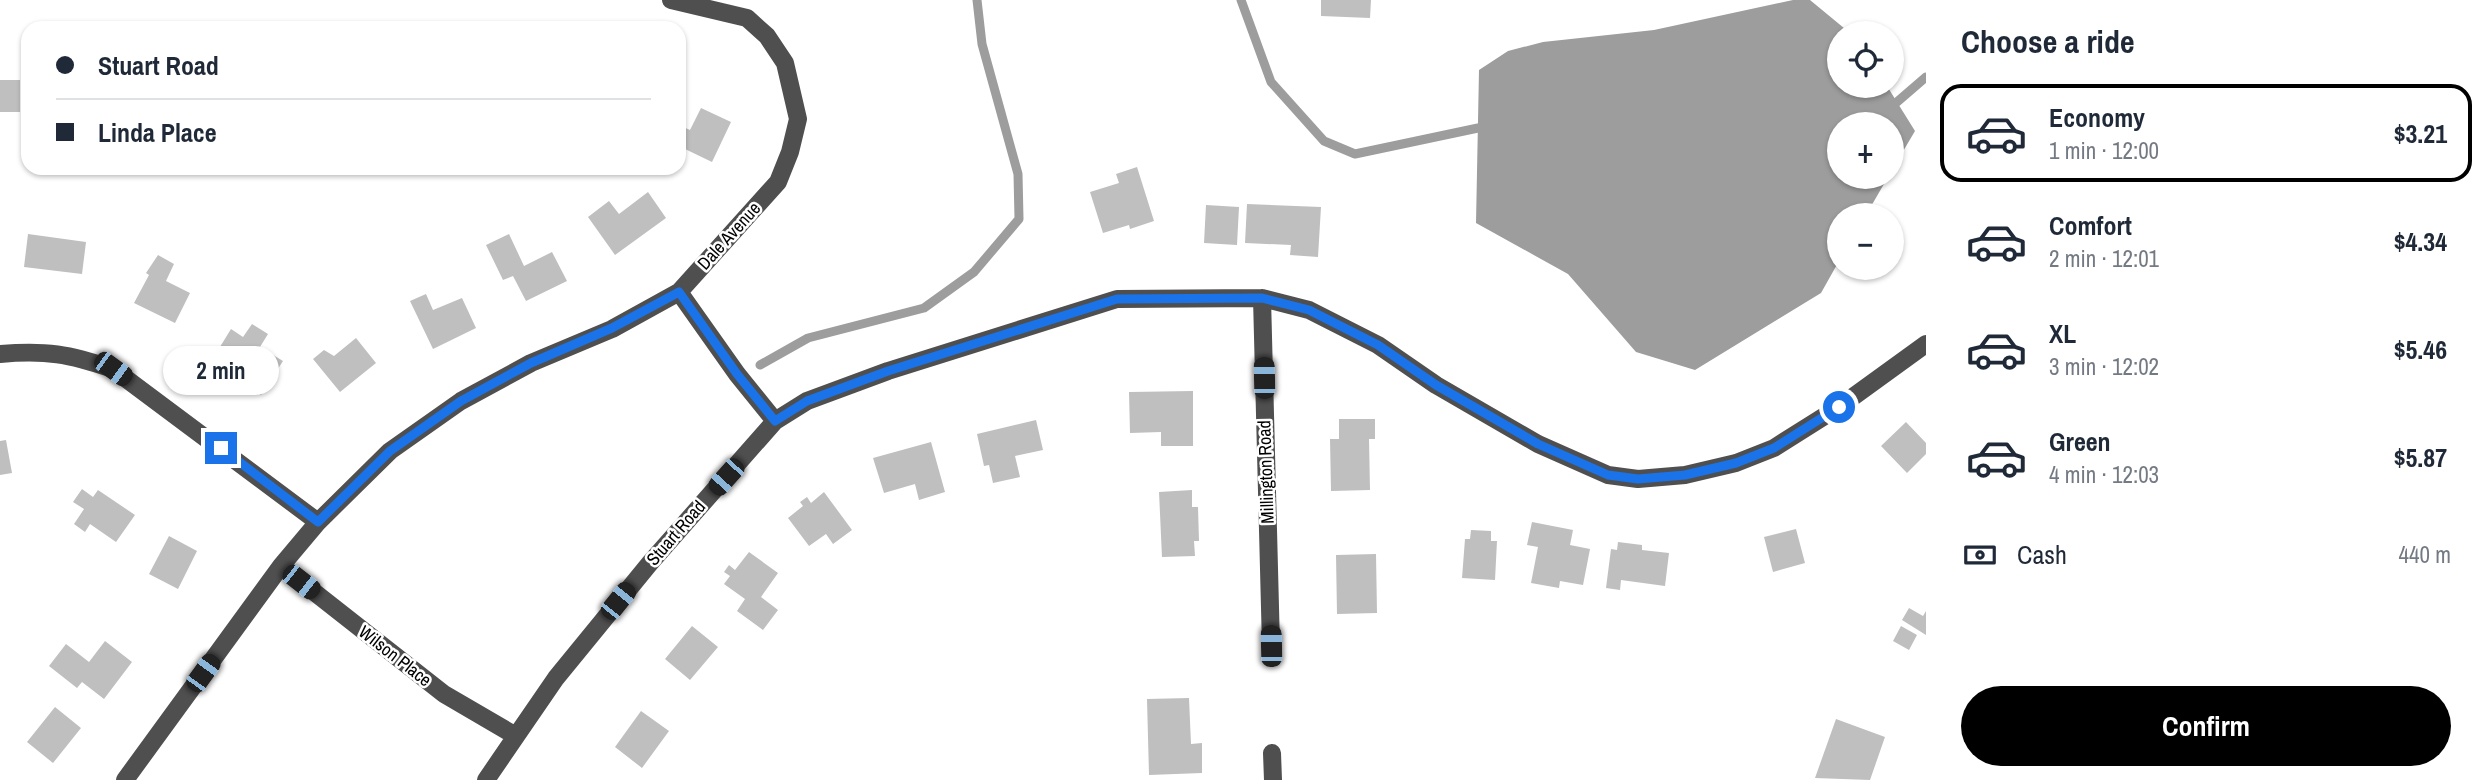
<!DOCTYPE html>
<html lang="en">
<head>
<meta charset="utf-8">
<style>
  :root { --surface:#fff; --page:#f2f2f3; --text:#1f2937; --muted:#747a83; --line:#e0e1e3; --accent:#000 }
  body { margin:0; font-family:"Archivo Narrow",sans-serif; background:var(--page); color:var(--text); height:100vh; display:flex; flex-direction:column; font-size:26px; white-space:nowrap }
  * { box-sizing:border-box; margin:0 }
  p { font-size:23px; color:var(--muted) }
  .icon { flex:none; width:38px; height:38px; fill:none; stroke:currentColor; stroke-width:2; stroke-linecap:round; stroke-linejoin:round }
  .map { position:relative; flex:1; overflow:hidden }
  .panel { display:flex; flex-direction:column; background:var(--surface); width:560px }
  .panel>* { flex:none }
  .banner { position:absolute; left:21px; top:21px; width:665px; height:154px; border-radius:21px; box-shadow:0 2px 5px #0004; display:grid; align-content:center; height:154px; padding:0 35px; background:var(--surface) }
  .controls { position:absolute; left:1827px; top:21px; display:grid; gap:14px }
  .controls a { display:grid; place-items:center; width:77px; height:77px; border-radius:50%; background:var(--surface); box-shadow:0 2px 5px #0004; font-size:35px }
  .end { position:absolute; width:32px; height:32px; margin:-16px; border:9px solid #1a73e8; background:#fff; box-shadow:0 0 0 4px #fff }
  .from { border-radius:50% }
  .bubble { position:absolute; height:49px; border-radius:24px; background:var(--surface); box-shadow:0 2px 5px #0004; font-size:23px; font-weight:700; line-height:49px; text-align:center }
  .car { position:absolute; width:21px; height:42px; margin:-21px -10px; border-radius:9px; box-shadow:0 0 5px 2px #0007; background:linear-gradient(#222 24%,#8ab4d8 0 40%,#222 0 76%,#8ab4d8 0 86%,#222 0) }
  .banner b { display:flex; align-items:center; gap:24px; height:66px; font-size:26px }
  .banner b+b { border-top:2px solid var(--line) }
  .banner i { width:18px; height:18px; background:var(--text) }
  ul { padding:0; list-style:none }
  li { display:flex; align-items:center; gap:21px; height:98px; margin:0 14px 10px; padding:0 21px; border:4px solid transparent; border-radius:21px }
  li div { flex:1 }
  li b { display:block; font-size:26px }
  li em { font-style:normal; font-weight:700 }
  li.current { border-color:var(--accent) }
  li>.icon { width:63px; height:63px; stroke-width:1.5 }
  h2 { padding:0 35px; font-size:32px; line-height:84px }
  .pay { display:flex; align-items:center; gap:18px; height:77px; padding:0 35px; font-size:26px }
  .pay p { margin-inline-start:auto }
  .button { display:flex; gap:14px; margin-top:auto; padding:14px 35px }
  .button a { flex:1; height:80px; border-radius:42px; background:var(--accent); color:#fff; font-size:28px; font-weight:700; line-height:80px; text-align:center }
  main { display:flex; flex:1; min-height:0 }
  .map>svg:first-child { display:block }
  .water { fill:#9d9d9d }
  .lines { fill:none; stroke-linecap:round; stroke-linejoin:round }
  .stream { stroke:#9d9d9d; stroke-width:9 }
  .building { fill:#bfbfbf }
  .minor { stroke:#4f4f4f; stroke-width:18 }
  .route { stroke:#1a73e8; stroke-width:9 }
  .labels { text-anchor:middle; stroke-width:5; stroke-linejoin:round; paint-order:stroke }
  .street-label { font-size:18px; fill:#000; stroke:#fff }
</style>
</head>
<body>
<main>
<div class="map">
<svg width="1926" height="780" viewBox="0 0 1926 780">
  <rect width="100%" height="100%" fill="#fff"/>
  <path class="water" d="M1793,0H1810L1850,33H1839V86H1887L1915,131L1892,170V124H1839V177H1888L1866,215H1839V261L1821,293L1695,370L1636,352L1568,274L1476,223L1479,70L1508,51L1543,42L1654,30Z"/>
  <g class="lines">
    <path class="stream" d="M1241,0L1271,82L1324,141L1355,154L1478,128
      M1897,102L1926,77
      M760,365L808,338L924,308L974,272L1019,219L1018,174L982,44L977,0"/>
  </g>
  <path class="building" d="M1321,0H1371L1370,18L1321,16Z
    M0,80H20V112H0Z
    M701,108L731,122L712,162L685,149L683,152L679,150V125L690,130Z
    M1137,167L1154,221L1130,229L1129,225L1103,233L1090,192L1119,183L1116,174Z
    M648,192L666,218L615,255L588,217L609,201L619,214Z
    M1247,204L1321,207L1318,257L1290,255L1291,245L1245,243Z
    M1206,205L1239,207L1237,245L1204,243Z
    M28,234L86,242L82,274L24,267Z
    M509,234L524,266L552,252L567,281L526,301L513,276L503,280L486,245Z
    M158,255L174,264L166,281L190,293L175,323L134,303L149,275L146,273Z
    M426,294L433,310L462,298L476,328L433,349L410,301Z
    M252,324L268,334L260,347L283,361L261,395L223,371L228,364L215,355L231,329L243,337Z
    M356,338L376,363L340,392L313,359L324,350L334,356Z
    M1193,391V446H1161V432L1130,433L1129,392Z
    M1339,419H1375V439H1369L1370,490L1331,491L1330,439H1339Z
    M1036,420L1043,450L1015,456L1020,477L993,483L989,465L984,466L977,434Z
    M1906,422L1926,443V454L1907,473L1881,446Z
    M6,440L12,473L0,475V441Z
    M931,442L945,492L919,500L915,484L884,493L873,458Z
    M82,489L93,497L98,490L135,515L116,542L90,524L85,532L74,524L84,509L73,502Z
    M1192,490V507H1198L1199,541H1194L1195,556L1162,557L1159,492Z
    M824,492L852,530L833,544L826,534L809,546L788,518L803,506L800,502L807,497L811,503Z
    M1532,522L1573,530L1570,545L1590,549L1583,585L1560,581L1559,588L1531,583L1538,547L1527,545Z
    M1796,529L1805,563L1773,572L1764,537Z
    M1471,530L1491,531V541H1497L1495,580L1462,578L1465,539H1470Z
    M169,536L197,551L178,589L149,574Z
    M1618,542L1642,545V550L1669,553L1665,586L1621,580L1620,590L1606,588L1611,549L1617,550Z
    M749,552L778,573L761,597L778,610L763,630L737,611L745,599L724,584L730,576L724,572L729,565L735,570Z
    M1376,554L1377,613L1337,614L1336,555Z
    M1909,608L1923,616L1926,611V635L1902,620Z
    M692,626L718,647L690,680L665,659Z
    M1901,626L1917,635L1909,650L1893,641Z
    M105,641L132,662L104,699L82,682L77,688L49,666L66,644L89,662Z
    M1189,698L1191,744L1202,743V773L1149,775L1147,699Z
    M55,707L81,728L53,763L27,742Z
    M641,711L669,731L642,768L615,747Z
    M1836,719L1885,737L1870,780L1815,778Z"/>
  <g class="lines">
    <path class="minor" d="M679,292L737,374L775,421
      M1262,298L1271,646
      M0,354C46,350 69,354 113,369L318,522
      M281,566L444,694L516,736
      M1272,753L1273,780
      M125,780L281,566L318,522L390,451L461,401L531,363L612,329L679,292L778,182L790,152L798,119L785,63L767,36L747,18L671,0
      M486,780L556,678L650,563L775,421L807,401L888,371L1117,299L1262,298L1309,310L1378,345L1436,385L1538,444L1608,475L1638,479L1685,475L1736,463L1774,448L1839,407L1926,344"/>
  </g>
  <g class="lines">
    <path class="route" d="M221,448L318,522L390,451L461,401L531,363L612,328L679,292L737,374L775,421L807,401L888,371L1117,299L1262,298L1309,310L1378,345L1436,385L1538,444L1608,475L1638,479L1685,475L1736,463L1774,448L1839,407"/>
  </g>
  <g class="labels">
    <g class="street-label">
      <text transform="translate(729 236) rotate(-48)" y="6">Dale Avenue</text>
      <text transform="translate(1266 472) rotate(-92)" y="6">Millington Road</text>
      <text transform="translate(676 533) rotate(-49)" y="6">Stuart Road</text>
      <text transform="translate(395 656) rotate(38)" y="6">Wilson Place</text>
    </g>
  </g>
</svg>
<div class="controls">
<a><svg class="icon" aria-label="locate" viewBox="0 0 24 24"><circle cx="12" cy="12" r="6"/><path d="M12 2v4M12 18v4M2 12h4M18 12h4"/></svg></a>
<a>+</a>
<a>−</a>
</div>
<i class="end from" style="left:1839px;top:407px"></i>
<i class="end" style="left:221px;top:448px"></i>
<div class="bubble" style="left:163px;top:346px;width:116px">2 min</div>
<i class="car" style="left:113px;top:369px;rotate:126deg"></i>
<i class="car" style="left:1264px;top:378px;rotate:359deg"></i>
<i class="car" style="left:726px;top:477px;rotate:222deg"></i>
<i class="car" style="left:301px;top:582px;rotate:128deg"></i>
<i class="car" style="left:618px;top:601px;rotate:39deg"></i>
<i class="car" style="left:1271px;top:646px;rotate:359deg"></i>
<i class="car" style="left:203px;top:673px;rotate:36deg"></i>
<div class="banner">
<b><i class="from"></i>Stuart Road</b>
<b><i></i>Linda Place</b>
</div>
</div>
<section class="panel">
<h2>Choose a ride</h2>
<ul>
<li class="current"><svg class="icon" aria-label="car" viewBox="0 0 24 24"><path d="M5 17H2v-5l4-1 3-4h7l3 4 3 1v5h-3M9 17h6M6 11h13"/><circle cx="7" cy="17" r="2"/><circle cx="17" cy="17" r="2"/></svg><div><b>Economy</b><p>1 min · 12:00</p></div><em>$3.21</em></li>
<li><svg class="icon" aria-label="car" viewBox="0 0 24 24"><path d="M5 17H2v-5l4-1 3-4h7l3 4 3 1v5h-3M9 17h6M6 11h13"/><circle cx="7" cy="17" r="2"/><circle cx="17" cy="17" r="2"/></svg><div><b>Comfort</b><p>2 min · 12:01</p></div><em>$4.34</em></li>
<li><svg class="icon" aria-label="car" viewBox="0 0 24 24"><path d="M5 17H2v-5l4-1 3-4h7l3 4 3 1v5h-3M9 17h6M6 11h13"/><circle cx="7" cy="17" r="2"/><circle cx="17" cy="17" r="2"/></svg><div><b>XL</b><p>3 min · 12:02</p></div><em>$5.46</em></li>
<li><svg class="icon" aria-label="car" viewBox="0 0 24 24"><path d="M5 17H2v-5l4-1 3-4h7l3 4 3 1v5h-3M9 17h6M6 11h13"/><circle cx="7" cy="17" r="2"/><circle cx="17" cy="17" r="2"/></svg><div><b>Green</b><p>4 min · 12:03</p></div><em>$5.87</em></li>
</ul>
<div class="pay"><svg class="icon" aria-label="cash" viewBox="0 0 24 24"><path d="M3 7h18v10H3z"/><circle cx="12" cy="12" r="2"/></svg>Cash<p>440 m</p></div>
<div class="button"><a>Confirm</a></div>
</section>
</main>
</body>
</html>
